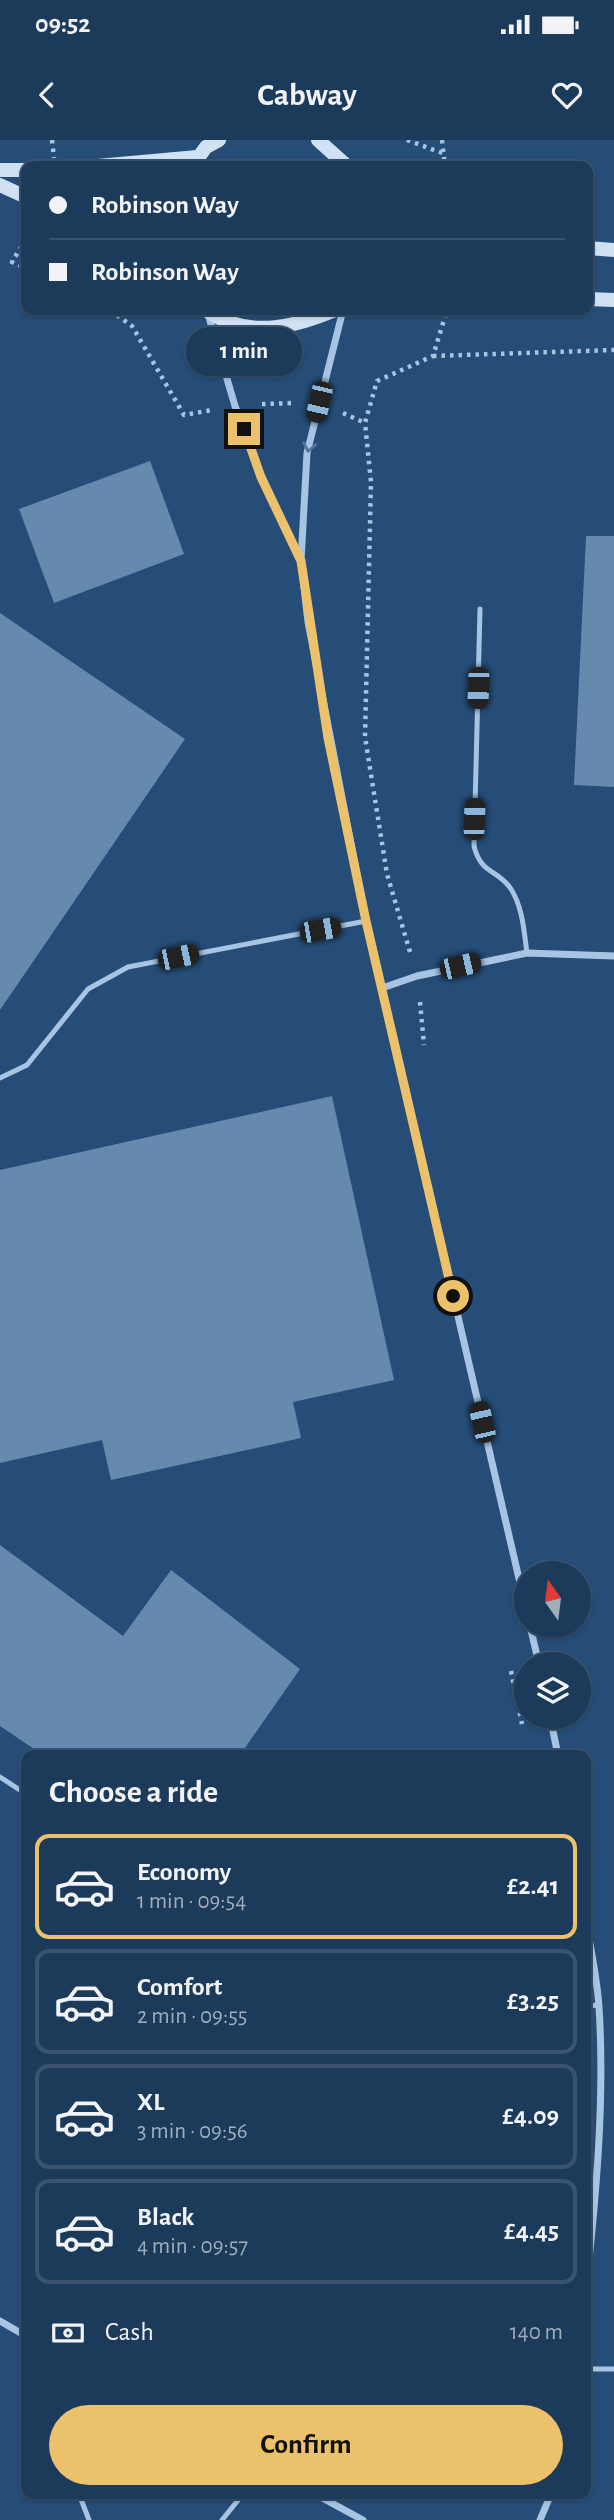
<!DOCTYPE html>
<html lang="en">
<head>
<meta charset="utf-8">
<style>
  :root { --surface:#1c3a5a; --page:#254160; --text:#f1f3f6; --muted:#a0adbb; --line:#3a5470; --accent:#ecc16c }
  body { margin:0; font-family:"Alegreya Sans",sans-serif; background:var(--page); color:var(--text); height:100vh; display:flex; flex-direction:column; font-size:26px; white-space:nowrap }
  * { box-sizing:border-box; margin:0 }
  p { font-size:23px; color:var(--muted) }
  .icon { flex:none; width:38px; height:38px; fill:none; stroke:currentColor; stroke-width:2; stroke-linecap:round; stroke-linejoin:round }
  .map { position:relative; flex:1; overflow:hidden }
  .sheet { position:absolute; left:21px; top:1610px; width:570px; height:749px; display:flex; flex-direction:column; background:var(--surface); border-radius:14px; box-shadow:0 2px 5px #0004,0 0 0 2px var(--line) }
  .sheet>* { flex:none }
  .top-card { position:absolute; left:21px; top:21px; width:572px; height:154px; border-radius:14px; box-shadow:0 2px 5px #0004,0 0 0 2px var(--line); display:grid; align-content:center; height:154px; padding:0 28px; background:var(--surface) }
  .needle { width:46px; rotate:346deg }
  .buttons { position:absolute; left:514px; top:1421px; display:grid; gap:14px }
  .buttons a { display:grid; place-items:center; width:77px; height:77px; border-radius:50%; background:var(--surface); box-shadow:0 2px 5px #0004,0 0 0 2px var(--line); font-size:35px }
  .end { position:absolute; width:32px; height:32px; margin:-16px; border:9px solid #ecc16c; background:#111; box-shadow:0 0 0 4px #111 }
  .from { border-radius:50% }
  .bubble { position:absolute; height:49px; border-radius:24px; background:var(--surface); box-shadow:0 2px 5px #0004,0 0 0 2px var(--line); font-size:23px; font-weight:700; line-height:49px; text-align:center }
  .car { position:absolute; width:21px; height:42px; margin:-21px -10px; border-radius:9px; box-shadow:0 0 5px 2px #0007; background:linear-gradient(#222 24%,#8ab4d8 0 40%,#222 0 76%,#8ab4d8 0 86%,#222 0) }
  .top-card b { display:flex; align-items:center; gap:24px; height:66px; font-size:26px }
  .top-card b+b { border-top:2px solid var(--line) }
  .top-card i { width:18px; height:18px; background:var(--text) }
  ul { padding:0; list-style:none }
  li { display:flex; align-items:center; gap:21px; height:105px; margin:0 14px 10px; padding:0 14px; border:4px solid var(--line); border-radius:14px }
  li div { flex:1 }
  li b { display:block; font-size:26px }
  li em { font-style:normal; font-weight:700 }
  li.current { border-color:var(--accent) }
  li>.icon { width:63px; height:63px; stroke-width:1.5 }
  h2 { padding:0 28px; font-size:32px; line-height:84px }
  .pay { display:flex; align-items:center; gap:18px; height:77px; padding:0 28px; font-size:26px }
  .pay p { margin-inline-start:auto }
  .cta { display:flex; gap:14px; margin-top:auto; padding:14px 28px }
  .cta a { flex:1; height:80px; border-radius:42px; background:var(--accent); color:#111; font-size:28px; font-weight:700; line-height:80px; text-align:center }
  .status { display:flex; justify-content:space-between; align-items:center; height:49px; padding:0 35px; background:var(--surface); direction:ltr }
  .status svg { height:19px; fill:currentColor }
  header { display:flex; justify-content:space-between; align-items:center; height:91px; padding:0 28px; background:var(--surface); font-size:32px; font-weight:700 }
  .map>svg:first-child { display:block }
  .building { fill:#658aae }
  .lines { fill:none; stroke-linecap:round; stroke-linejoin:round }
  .path { stroke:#a7c5e3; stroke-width:4.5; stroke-dasharray:3.5 5; stroke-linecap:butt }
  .lane { stroke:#a7c5e3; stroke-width:5 }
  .street { stroke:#a7c5e3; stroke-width:7 }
  .secondary { stroke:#d0e1f3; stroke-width:14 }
  .oneway { stroke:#52779d }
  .route { stroke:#ecc16c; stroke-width:9 }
</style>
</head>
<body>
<div class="status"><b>09:52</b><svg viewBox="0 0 49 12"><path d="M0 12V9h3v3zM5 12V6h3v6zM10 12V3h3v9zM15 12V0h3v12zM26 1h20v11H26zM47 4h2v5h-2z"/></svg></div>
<header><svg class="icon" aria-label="back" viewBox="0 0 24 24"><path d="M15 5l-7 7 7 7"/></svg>Cabway<svg class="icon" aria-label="heart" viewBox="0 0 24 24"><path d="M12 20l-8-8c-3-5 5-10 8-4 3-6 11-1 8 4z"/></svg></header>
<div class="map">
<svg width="614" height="2380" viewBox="0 0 614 2380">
  <rect width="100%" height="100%" fill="#254d78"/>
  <path class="building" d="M150,321L184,414L54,463L19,369Z
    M586,396H614V647L574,645Z
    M0,473L185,599L0,870Z
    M332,956L394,1240L293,1262L301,1298L111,1340L102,1300L0,1323V1030Z
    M0,1405L123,1496L171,1430L300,1529L240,1615H43L0,1586Z"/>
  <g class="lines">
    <path class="path" d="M52,0L54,18
      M407,0L445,14
      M442,0L445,26
      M26,99L12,122L26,128
      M110,170L132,186L184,275L212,270
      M433,216L614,210
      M262,264L295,263
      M343,273L365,283
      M410,812L387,734L365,597L371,342L365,283L377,241L433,216L447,170
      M420,862L424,905
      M511,1531L522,1584
      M416,2354L424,2357L472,2354"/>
    <path class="lane" d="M480,469L474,706C481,735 498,729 511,749C523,768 524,792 527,813
      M0,938L27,925L88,849L128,827L366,781
      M0,1637L26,1654
      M586,1866L599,1865
      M586,2229H614
      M79,2354L89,2380
      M222,2380L243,2354"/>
    <path class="street" d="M343,170L307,313L301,421L308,482L366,781L527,1473
      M208,174L235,266L261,337L301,421
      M382,848L417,836L527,813L614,816
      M530,1486L539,1524
      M550,1577L558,1615
      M586,1782C591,1810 597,1838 599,1867C605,1960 596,2056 586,2149
      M0,2181L26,2196
      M315,2354L363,2380
      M540,2380L551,2354"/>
    <path class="secondary" d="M318,0L347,26
      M193,25L206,7L219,0
      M98,26L197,17
      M0,30H26
      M0,45L26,57
      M588,108L614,110
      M588,159L614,160
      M206,170C247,199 292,188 335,170"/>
  </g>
  <defs><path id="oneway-chevron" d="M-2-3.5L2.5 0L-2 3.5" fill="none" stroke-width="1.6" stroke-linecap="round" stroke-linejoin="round" transform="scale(1.75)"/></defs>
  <use class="oneway" href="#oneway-chevron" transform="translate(309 307) rotate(101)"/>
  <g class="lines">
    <path class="route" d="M244,289L261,337L301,421L328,598L366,781L453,1156"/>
  </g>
</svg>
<div class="buttons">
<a><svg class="needle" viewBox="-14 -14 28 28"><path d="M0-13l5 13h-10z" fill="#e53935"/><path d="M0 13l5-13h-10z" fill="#a0adbb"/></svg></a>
<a><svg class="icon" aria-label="layers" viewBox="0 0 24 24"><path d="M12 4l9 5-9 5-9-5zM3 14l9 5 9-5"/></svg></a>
</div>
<i class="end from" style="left:453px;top:1156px"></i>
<i class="end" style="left:244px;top:289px"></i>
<div class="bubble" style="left:186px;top:187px;width:116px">1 min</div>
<i class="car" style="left:319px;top:262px;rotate:193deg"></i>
<i class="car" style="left:478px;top:548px;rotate:182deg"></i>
<i class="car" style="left:474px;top:679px;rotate:2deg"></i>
<i class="car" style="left:320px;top:790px;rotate:80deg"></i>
<i class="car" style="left:178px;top:817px;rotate:78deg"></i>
<i class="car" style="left:460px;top:826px;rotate:77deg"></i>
<i class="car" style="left:482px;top:1282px;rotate:347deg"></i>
<div class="top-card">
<b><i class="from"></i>Robinson Way</b>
<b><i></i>Robinson Way</b>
</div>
<section class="sheet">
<h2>Choose a ride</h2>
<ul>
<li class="current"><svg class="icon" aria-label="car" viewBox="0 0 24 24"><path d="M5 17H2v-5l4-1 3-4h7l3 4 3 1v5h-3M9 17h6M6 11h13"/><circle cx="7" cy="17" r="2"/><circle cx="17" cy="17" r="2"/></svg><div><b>Economy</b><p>1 min · 09:54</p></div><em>£2.41</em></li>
<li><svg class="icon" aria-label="car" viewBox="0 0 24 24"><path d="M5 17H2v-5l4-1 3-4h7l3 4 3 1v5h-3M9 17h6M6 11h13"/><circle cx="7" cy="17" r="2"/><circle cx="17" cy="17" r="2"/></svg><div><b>Comfort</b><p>2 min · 09:55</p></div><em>£3.25</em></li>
<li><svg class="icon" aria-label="car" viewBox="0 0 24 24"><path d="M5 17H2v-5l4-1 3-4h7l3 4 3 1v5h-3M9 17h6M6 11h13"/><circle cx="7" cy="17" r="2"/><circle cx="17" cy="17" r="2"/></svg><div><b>XL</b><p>3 min · 09:56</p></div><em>£4.09</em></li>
<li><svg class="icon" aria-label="car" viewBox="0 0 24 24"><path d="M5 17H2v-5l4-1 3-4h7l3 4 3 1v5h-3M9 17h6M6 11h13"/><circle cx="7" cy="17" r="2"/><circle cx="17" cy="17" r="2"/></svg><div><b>Black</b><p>4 min · 09:57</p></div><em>£4.45</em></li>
</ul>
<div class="pay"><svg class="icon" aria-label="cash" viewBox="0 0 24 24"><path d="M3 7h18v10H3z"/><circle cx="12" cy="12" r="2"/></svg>Cash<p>140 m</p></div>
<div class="cta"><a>Confirm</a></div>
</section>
</div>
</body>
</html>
